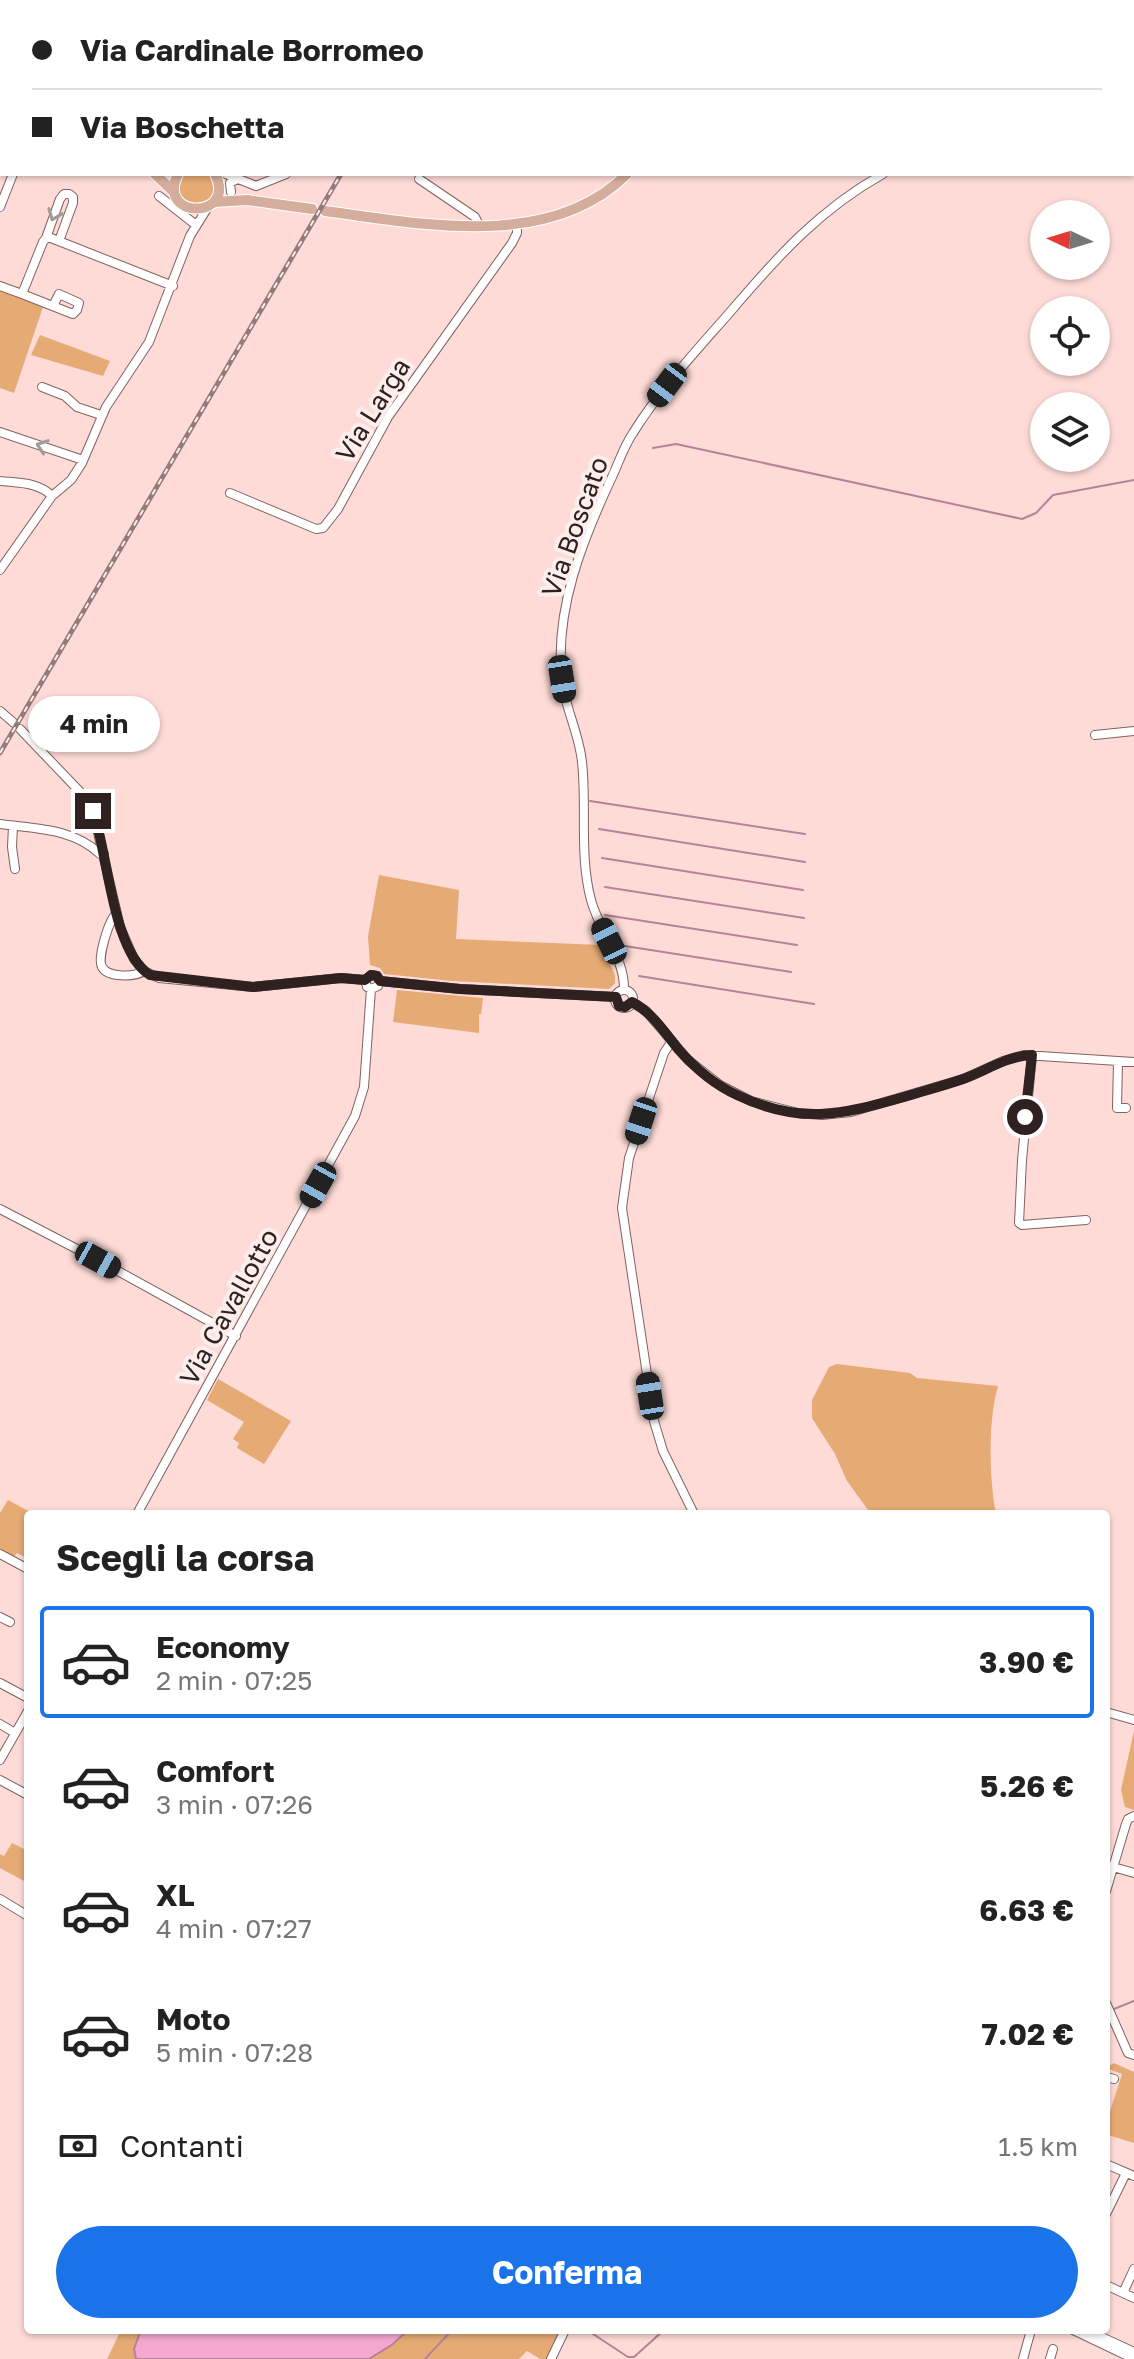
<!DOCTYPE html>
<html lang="it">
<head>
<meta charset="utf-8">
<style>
  :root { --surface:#fff; --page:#f2f2f2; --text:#222; --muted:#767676; --line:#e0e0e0; --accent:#1a73e8 }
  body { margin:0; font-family:"Golos Text",sans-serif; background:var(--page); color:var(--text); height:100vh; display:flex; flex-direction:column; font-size:30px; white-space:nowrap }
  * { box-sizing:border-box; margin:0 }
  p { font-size:26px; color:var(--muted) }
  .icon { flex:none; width:44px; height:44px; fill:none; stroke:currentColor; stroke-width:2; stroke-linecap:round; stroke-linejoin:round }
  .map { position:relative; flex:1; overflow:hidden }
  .sheet { position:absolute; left:24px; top:1510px; width:1086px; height:824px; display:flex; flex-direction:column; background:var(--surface); border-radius:8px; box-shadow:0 2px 6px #0004 }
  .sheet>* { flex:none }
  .guide { position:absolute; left:0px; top:0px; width:1134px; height:176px; box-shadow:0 2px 6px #0004; display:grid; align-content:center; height:176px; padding:0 32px; background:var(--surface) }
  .needle { width:52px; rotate:274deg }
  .controls { position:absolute; left:1030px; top:200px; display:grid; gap:16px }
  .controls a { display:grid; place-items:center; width:80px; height:80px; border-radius:50%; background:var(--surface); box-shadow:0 2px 6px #0004; font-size:40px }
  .end { position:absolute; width:36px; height:36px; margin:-18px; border:10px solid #2e2120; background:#fff; box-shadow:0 0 0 4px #fff }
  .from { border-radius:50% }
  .bubble { position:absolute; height:56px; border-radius:28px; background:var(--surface); box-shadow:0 2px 6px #0004; font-size:26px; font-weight:700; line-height:56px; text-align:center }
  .car { position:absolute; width:24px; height:48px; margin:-24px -12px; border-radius:10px; box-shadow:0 0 6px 2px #0007; background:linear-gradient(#222 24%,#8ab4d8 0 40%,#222 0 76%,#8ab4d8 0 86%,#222 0) }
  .guide b { display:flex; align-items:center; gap:28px; height:76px; font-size:30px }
  .guide b+b { border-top:2px solid var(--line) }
  .guide i { width:20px; height:20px; background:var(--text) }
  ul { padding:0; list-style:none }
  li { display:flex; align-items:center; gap:24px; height:112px; margin:0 16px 12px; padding:0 16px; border:4px solid transparent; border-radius:8px }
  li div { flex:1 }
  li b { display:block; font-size:30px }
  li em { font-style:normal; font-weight:700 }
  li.active { border-color:var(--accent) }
  li>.icon { width:72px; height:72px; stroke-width:1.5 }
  h2 { padding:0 32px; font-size:36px; line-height:96px }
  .pay { display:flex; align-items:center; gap:20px; height:88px; padding:0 32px; font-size:30px }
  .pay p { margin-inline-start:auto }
  .primary-button { display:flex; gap:16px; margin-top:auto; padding:16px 32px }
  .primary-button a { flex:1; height:92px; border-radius:48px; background:var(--accent); color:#fff; font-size:32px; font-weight:700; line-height:92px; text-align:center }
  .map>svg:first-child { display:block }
  .green { fill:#e6aa74 }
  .water { fill:#f4a8cf; stroke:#b9809a; stroke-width:2 }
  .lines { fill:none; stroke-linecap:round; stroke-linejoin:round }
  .stream { stroke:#b9809a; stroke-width:2 }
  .minor-casing { stroke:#80625f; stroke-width:10 }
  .major-casing { stroke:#fff; stroke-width:12 }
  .minor { stroke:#fff; stroke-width:8 }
  .major { stroke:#d5ad9d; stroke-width:10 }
  .rail-casing { stroke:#937b78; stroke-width:5 }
  .rail { stroke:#fceeec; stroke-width:2; stroke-dasharray:6; stroke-linecap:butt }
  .oneway { stroke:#a19b9b }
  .route { stroke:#2e2120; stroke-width:10 }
  .labels { text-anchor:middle; stroke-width:8; stroke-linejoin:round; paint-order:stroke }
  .street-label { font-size:26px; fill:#2e2120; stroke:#fceeec }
</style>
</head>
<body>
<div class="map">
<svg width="1134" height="2359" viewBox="0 0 1134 2359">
  <rect width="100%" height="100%" fill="#fedbd7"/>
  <path class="green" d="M183,174H211L216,186L209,202L190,205L180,197L178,184Z
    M0,290L43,307L14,393L0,388Z
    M40,335L110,361L103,376L31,355Z
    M379,875L459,890L456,939L601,945L615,975V983L609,989L452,981L384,974L380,968L370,965L368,936Z
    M397,990L483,998L481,1014H479V1033L393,1022Z
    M837,1364L910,1373L917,1378L998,1386C988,1419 989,1479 996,1514H871L847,1481L835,1454L812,1418V1400L829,1367Z
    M218,1379L291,1421L264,1464L237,1448L239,1443L233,1439L244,1422L207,1400Z
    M8,1500L34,1514H28V1559L17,1553L14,1557L0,1549V1513Z
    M1134,1731V1810L1125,1807L1121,1790Z
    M12,1843L28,1851L26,1882L0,1868V1854L4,1856Z
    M1114,2063L1134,2072V2143L1108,2135L1106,2124L1122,2074L1106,2068Z
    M121,2330H563L549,2359H540L527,2351L519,2359H107Z"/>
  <path class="water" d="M141,2330H408L393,2344L369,2359H136L134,2349Z"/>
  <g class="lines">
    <path class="stream" d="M653,448L676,444L1022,519L1036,513L1053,495L1134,480
      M590,801L805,834
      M599,829L805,862
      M602,858L803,890
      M605,887L804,918
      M605,915L797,945
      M625,946L791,972
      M639,976L814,1004
      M1114,2009L1134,2001
      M587,2330L628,2357H634L664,2330
      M425,2359L452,2330"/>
    <g class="minor-casing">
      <path id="minor" d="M427,0V2
        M630,0L632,2
        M844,0L847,2
        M865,2L867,0
        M1113,2L1115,0
        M0,169L2,168
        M226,174L256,186L286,174
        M419,179L475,217L479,225
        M231,192L230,183L237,179
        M159,196L196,225
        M0,207L13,174
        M46,238L60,199L64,194H69L73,197V203L59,241
        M0,286L22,294L43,242L46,238H51L173,286
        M22,294L73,314L77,310L79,303L59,294L53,306
        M42,387L65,396L77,407L101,415
        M0,432L83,460
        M0,481C18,483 39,482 52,496
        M230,493L316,529L323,528L338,509L388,417L512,243L517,233V223
        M0,570L52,496L71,480L82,463L106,407L149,342L190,236L208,207
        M0,711L14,723
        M20,729L85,797L93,811L120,927L134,959L144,971L159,978L253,987L341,978L365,980L367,987L371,989
        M1095,735L1134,731
        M0,824C36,829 73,828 100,854H104
        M13,826L12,847L15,869
        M117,913C109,919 97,958 102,967C108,978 135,977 144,971
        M365,980L371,975L377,976L380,981L460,989L616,997
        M624,990C625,957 599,931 591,900C579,855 587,807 582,762C579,733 565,708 562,680C554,610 583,539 612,477C619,462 624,446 633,433C661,388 697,350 731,311C777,257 820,209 883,174
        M615 999a9 9 0 1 1 18 0a9 9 0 1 1-18 0Z
        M632,1002L646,1011L688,1060L720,1085L751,1101L798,1113L822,1115L851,1112L963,1079L1003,1061L1024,1055L1134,1062
        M672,1041L664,1053L629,1158L622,1208L654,1421L663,1451L694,1514
        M1032,1055L1022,1160L1019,1223L1022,1225L1086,1220
        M1118,1061L1117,1108H1126
        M0,1209L98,1260L236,1336
        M137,1514L355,1116L364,1087L371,989L378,986L380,981
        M0,1554L28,1569
        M0,1617L10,1622
        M0,1683L28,1698
        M1106,1712L1134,1720
        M0,1724L15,1733
        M0,1760L28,1711
        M0,1780L28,1795
        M1106,1865L1134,1873
        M1106,1891L1126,1824L1128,1819L1134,1816
        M0,1899L28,1916
        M1106,2003L1128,2053L1134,2055
        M1106,2077L1114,2079
        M1106,2164L1134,2176
        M1106,2214L1126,2173
        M1106,2285L1134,2298
        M1123,2293L1134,2269
        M1073,2330L1134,2359
        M1095,2334L1134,2352
        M551,2359L565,2330
        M1023,2359L1031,2330
        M1050,2359L1053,2349"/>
    </g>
    <g class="major-casing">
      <path id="major" d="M96,0V2
        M752,2L754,0
        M155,174L174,192
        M178,174C155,220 238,220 215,174
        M214,202L247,200L312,209
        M325,211C422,224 550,251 627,174"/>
    </g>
    <use href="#minor" class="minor"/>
    <use href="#major" class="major"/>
    <g class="rail-casing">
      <path id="rail" d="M452,2L453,0
        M0,753L341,174"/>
    </g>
    <use href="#rail" class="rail"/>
  </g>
  <defs><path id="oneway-chevron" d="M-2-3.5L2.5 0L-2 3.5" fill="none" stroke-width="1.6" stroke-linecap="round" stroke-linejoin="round" transform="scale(2)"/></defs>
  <g class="oneway">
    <use href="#oneway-chevron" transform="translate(54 215) rotate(111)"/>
    <use href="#oneway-chevron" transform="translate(42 446) rotate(-161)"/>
  </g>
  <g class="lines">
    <path class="route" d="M93,811C108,852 112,952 150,975L253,987L341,978L365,980L371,975L377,976L380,981L460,989L616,997L619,1006L625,1007L632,1002C653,1013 665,1033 679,1050C695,1068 715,1085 737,1095C800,1125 841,1115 904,1097C923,1091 943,1086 963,1079C986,1071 1006,1056 1032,1055L1025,1117"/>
  </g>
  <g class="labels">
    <g class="street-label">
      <text transform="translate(373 410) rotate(-58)" y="9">Via Larga</text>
      <text transform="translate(575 527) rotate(-70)" y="9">Via Boscato</text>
      <text transform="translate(229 1307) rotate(-61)" y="9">Via Cavallotto</text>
    </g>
  </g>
</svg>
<div class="controls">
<a><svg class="needle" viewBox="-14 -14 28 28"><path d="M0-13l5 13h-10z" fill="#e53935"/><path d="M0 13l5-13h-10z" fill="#767676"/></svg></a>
<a><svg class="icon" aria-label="locate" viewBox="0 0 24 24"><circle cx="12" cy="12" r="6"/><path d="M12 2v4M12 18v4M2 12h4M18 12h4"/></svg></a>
<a><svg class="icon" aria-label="layers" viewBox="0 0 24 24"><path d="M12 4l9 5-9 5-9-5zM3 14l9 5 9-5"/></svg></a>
</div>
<i class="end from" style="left:1025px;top:1117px"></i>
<i class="end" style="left:93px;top:811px"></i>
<div class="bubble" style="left:28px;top:696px;width:132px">4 min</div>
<i class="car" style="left:667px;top:385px;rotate:217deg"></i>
<i class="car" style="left:562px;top:679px;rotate:171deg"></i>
<i class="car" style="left:609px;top:941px;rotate:334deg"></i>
<i class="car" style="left:641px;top:1121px;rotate:198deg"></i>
<i class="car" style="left:318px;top:1185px;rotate:209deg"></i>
<i class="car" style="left:98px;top:1260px;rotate:119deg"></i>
<i class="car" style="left:650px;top:1396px;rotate:351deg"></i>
<div class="guide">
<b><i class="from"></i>Via Cardinale Borromeo</b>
<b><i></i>Via Boschetta</b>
</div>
<section class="sheet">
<h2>Scegli la corsa</h2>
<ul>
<li class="active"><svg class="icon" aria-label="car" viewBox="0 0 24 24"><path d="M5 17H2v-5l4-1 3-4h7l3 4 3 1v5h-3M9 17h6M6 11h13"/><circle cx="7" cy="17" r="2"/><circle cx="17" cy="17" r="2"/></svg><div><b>Economy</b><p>2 min · 07:25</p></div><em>3.90 €</em></li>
<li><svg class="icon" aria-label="car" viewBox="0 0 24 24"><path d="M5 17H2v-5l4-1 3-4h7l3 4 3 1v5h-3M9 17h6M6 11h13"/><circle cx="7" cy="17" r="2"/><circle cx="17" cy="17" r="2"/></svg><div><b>Comfort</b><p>3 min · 07:26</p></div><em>5.26 €</em></li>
<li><svg class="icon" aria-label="car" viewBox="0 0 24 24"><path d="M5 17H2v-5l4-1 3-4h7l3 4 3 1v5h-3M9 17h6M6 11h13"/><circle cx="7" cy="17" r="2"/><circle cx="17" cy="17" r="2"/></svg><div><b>XL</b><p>4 min · 07:27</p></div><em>6.63 €</em></li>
<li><svg class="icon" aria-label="car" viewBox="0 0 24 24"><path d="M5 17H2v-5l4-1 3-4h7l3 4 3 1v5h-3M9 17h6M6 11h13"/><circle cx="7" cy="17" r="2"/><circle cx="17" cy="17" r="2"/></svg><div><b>Moto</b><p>5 min · 07:28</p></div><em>7.02 €</em></li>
</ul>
<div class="pay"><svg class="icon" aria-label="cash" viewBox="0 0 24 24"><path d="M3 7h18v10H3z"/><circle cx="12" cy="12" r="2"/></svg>Contanti<p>1.5 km</p></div>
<div class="primary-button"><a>Conferma</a></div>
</section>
</div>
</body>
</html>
